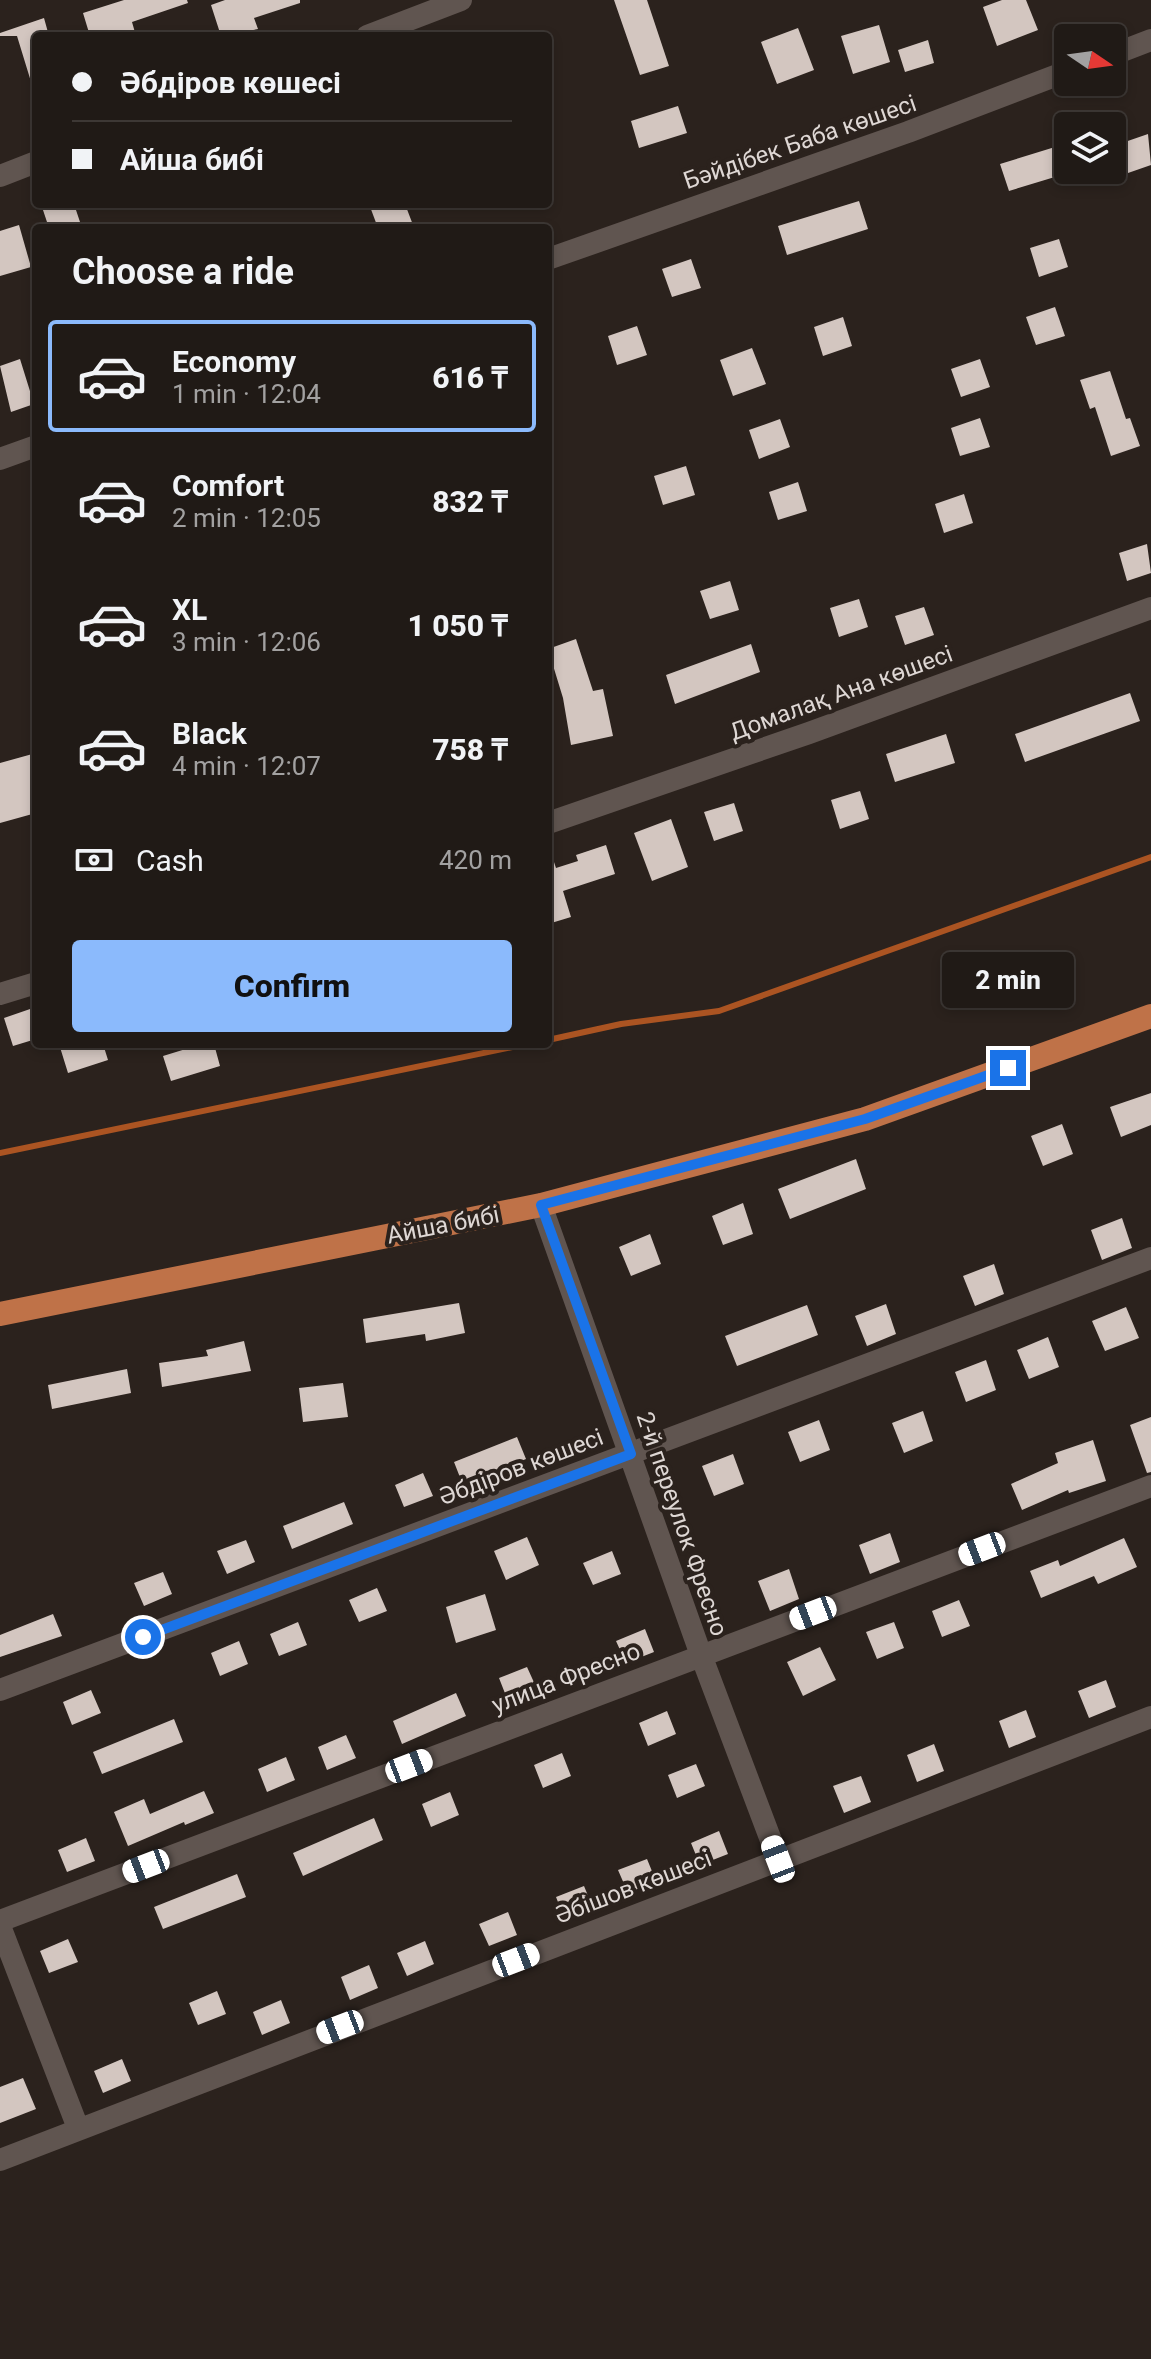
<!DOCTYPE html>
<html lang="en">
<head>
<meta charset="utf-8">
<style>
  :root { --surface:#201a16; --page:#2d2723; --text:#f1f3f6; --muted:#a2a1a1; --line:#3d3835; --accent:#8bbafc }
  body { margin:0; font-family:Roboto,sans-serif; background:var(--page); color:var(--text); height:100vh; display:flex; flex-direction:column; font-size:30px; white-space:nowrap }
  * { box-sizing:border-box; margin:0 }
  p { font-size:26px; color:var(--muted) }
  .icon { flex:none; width:44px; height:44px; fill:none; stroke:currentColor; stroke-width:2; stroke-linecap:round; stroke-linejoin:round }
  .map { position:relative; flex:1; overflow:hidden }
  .sheet { position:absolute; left:32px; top:224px; width:520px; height:824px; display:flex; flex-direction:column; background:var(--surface); border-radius:8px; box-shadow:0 4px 12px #0003,0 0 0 2px var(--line) }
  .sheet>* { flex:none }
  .hud { position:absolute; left:32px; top:32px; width:520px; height:176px; border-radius:8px; box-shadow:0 4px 12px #0003,0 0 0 2px var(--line); display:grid; align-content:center; height:176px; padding:0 40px; background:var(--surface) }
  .needle { width:52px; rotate:103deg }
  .fabs { position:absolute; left:1054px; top:24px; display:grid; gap:16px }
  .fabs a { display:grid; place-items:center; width:72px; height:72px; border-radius:8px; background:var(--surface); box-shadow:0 4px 12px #0003,0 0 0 2px var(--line); font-size:40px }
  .end { position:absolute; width:36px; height:36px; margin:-18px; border:10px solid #1a73e8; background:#fff; box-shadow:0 0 0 4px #fff }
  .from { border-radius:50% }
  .bubble { position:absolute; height:56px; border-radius:8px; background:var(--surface); box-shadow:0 4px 12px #0003,0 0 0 2px var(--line); font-size:26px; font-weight:800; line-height:56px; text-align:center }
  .car { position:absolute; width:24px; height:48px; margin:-24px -12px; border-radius:10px; box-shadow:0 0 6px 2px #0007; background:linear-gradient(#fff 24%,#345 0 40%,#fff 0 76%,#345 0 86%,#fff 0) }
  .hud b { display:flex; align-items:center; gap:28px; height:76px; font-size:30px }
  .hud b+b { border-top:2px solid var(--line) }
  .hud i { width:20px; height:20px; background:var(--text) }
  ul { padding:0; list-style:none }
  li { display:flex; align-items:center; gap:24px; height:112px; margin:0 16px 12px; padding:0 24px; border:4px solid transparent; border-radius:8px }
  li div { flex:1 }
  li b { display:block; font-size:30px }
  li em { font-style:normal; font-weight:800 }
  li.on { border-color:var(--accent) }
  li>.icon { width:72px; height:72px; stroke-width:1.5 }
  h2 { padding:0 40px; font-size:36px; line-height:96px }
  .pay { display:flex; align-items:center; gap:20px; height:88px; padding:0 40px; font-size:30px }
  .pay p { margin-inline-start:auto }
  .button { display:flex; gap:16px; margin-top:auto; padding:16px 40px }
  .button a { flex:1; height:92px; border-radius:8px; background:var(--accent); color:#111; font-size:32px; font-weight:800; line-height:92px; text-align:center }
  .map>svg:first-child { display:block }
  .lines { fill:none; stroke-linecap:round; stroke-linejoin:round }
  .stream { stroke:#ab5422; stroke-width:6 }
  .building { fill:#d3c6c0 }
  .street { stroke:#605550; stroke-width:22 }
  .primary { stroke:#bf7248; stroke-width:24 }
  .route { stroke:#1a73e8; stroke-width:10 }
  .labels { text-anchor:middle; stroke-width:8; stroke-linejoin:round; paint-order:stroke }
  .street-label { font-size:24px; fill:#ded7d4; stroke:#2b221d }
</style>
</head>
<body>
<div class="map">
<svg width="1151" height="2359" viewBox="0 0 1151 2359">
  <rect width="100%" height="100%" fill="#2b221d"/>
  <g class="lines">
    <path class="stream" d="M548,1040L621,1024L719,1011L1151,857
      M0,1153L527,1044"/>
  </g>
  <path class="building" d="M124,0H187L188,3L132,22L136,36H90L83,13Z
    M225,0H300V3L254,18L258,29L221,36L211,5Z
    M614,0H647L669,66L640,75Z
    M1002,0H1026L1038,30L997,46L983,7Z
    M44,18L49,36H36V84L32,85L17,36H0V33Z
    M879,25L890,62L853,74L841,36Z
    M798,28L814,70L777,84L761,42Z
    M928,40L934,63L905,72L898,50Z
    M678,106L687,133L639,148L631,121Z
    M1148,134L1151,165L1128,173L1119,144Z
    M1068,143V173L1009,191L1000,164Z
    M859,201L868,229L787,255L778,226Z
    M51,204H74L82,228H49L42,207Z
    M369,204H405L413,225L378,228Z
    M19,225L31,267L0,276V231Z
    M1059,239L1068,267L1039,277L1030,248Z
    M691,259L701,288L672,297L662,269Z
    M1055,307L1065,336L1036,345L1026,317Z
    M843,317L852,346L823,356L814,327Z
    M637,326L647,355L617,365L608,336Z
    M752,348L766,384L733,396L720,360Z
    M20,359L34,404L11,412L0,366Z
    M980,359L990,387L961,397L951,369Z
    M1110,371L1126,419L1130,418L1140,446L1111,456L1095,407L1090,409L1080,380Z
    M980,418L990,447L960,456L951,428Z
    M780,419L790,447L759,459L749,430Z
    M686,466L695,495L663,505L654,476Z
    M798,482L807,511L778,520L769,492Z
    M964,494L973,523L944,533L935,504Z
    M1147,544L1151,573L1127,581L1119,553Z
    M730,581L739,610L710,619L700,591Z
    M859,599L868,627L839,637L830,608Z
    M924,607L934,635L905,645L895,616Z
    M576,639L593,691L603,689L613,736L571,745L563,698L548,649Z
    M751,644L760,672L675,704L666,675Z
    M1130,693L1140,721L1025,762L1015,734Z
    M946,734L955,763L895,782L886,754Z
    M36,753V813L0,823V763Z
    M860,791L869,819L840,829L831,800Z
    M734,803L743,831L714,841L704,812Z
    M671,819L688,867L652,881L634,833Z
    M606,845L615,874L563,891L571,917L548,924V856H552L556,868L578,861L576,855Z
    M33,1008L36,1039L13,1046L4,1018Z
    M59,1044H103L108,1060L68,1073Z
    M202,1044H214L220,1066L171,1081L163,1056Z
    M1151,1093V1125L1121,1137L1110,1107Z
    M1062,1124L1073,1154L1043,1166L1031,1136Z
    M856,1159L866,1189L790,1219L778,1189Z
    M743,1203L753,1234L723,1245L712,1216Z
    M1122,1218L1132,1248L1102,1260L1091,1230Z
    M650,1234L661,1264L631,1276L619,1247Z
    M994,1264L1004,1294L975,1306L963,1276Z
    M459,1303L465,1333L426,1341L425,1334L366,1343L363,1319Z
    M886,1304L896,1334L867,1346L855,1316Z
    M807,1305L818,1335L737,1366L725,1336Z
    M1126,1307L1139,1338L1105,1351L1092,1321Z
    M1048,1337L1059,1367L1029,1379L1017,1350Z
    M244,1341L251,1371L162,1387L159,1363L208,1356L206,1350Z
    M986,1360L996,1390L966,1402L955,1372Z
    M127,1369L131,1393L52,1409L48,1385Z
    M343,1383L348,1417L303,1422L299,1388Z
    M923,1411L933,1441L904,1453L892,1423Z
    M1151,1417V1472L1147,1473L1130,1425Z
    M819,1420L830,1450L800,1462L788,1432Z
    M517,1437L526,1459L463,1485L454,1462Z
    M1093,1440L1106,1481L1069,1493L1068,1490L1022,1510L1011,1484L1058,1463L1055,1453Z
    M733,1454L744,1484L714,1496L702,1466Z
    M423,1473L433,1496L404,1507L395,1485Z
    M344,1502L353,1524L292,1549L283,1526Z
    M890,1533L900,1562L870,1574L859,1545Z
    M527,1537L539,1565L506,1580L494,1551Z
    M1124,1538L1137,1567L1098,1584L1094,1576L1041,1598L1030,1571L1058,1560L1060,1566Z
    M246,1540L255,1562L227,1574L217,1551Z
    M612,1551L621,1574L593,1585L583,1563Z
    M789,1569L799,1599L770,1611L758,1581Z
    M163,1572L172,1594L144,1606L134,1583Z
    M377,1588L387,1611L359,1622L349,1600Z
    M485,1594L496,1630L456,1643L446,1607Z
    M959,1600L970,1626L942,1637L932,1611Z
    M53,1614L62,1636L0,1657V1635Z
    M298,1622L307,1645L279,1656L270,1634Z
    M894,1622L904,1648L877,1659L866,1632Z
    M645,1629L654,1652L626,1663L616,1641Z
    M239,1641L248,1664L220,1676L211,1653Z
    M820,1647L836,1680L803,1696L787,1662Z
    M527,1667L537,1689L508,1701L499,1678Z
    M1106,1680L1116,1707L1089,1718L1078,1691Z
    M91,1690L101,1713L72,1725L63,1702Z
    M456,1693L466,1716L402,1744L393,1721Z
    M1026,1710L1036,1737L1009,1748L999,1721Z
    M667,1711L676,1734L648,1746L639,1723Z
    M174,1719L183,1742L102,1774L93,1752Z
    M346,1735L356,1758L327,1770L318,1747Z
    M934,1744L944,1771L917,1782L907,1755Z
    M562,1753L571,1776L543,1788L534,1765Z
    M286,1757L295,1780L267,1792L258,1769Z
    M696,1764L705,1786L677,1798L668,1775Z
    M861,1776L871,1802L844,1813L833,1786Z
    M204,1791L214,1813L185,1825L184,1822L128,1846L114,1812L144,1799L150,1814Z
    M450,1792L459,1815L431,1827L422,1804Z
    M374,1818L383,1840L303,1876L293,1853Z
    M719,1831L728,1854L700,1865L691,1843Z
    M86,1838L95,1861L67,1872L58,1850Z
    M647,1859L656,1881L628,1893L618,1870Z
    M237,1874L246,1897L163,1929L154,1907Z
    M584,1886L593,1908L565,1920L556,1897Z
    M508,1912L517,1935L489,1946L479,1924Z
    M68,1939L78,1962L49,1973L40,1951Z
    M425,1941L434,1964L407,1976L397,1953Z
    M369,1965L378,1988L350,2000L341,1977Z
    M217,1991L226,2014L198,2025L189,2003Z
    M281,2000L290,2023L262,2035L253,2012Z
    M122,2059L131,2081L103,2093L94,2071Z
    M23,2078L36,2109L0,2123V2087Z"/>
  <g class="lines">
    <path class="street" d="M367,36L461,0
      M1112,55L1151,40
      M0,176L36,162
      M548,259L908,132L1068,71
      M0,459L36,446
      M548,823L809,733L1151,608
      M0,994L36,983
      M541,1205L701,1655L778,1859
      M0,1690L1151,1258
      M0,1921L1151,1486
      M0,1926L78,2128
      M0,2160L1151,1717"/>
    <path class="primary" d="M0,1314L541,1205L865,1119L1151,1016"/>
  </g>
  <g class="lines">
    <path class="route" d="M143,1637L631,1454L541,1205L865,1119L1008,1068"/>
  </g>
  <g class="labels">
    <g class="street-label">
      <text transform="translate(800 142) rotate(-19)" y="8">Бәйдібек Баба көшесі</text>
      <text transform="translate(841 693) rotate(-20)" y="8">Домалақ Ана көшесі</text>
      <text transform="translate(443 1225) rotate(-11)" y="8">Айша бибі</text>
      <text transform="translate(521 1467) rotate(-21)" y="8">Әбдіров көшесі</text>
      <text transform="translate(682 1524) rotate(71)" y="8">2-й переулок Фресно</text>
      <text transform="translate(566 1678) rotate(-21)" y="8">улица Фресно</text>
      <text transform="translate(633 1887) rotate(-21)" y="8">Әбішов көшесі</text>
    </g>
  </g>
</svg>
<div class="fabs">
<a><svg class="needle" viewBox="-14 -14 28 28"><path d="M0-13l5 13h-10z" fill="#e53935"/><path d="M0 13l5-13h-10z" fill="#a2a1a1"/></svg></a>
<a><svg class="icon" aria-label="layers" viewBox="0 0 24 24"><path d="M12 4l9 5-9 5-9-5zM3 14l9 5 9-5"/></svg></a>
</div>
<i class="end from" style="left:143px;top:1637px"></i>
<i class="end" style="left:1008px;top:1068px"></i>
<div class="bubble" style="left:942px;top:952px;width:132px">2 min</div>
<i class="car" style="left:982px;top:1549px;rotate:249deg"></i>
<i class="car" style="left:813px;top:1613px;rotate:249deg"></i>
<i class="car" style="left:409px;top:1766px;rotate:69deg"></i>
<i class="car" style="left:778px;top:1859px;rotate:339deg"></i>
<i class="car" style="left:146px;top:1866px;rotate:249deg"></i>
<i class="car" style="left:516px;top:1960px;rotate:69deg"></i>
<i class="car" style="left:340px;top:2027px;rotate:249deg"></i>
<div class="hud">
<b><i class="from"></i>Әбдіров көшесі</b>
<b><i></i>Айша бибі</b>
</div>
<section class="sheet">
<h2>Choose a ride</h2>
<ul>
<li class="on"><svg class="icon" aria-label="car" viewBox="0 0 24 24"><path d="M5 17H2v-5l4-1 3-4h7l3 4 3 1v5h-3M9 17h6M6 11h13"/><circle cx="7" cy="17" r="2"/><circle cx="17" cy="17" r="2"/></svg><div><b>Economy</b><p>1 min · 12:04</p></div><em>616 ₸</em></li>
<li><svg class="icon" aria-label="car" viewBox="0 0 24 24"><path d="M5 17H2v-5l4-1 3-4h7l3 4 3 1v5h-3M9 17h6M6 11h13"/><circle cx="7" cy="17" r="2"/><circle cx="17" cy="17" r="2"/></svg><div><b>Comfort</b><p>2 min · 12:05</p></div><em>832 ₸</em></li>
<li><svg class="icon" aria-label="car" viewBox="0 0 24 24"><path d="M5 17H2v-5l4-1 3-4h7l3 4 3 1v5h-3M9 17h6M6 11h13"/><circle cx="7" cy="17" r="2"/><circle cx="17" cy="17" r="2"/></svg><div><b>XL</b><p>3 min · 12:06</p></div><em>1 050 ₸</em></li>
<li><svg class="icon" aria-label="car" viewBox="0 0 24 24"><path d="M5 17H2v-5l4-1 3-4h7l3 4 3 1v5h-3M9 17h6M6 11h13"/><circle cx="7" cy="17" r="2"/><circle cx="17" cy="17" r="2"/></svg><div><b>Black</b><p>4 min · 12:07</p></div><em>758 ₸</em></li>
</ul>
<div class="pay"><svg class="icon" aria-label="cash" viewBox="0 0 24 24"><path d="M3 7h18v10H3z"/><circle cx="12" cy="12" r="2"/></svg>Cash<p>420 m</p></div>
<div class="button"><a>Confirm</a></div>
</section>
</div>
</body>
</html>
